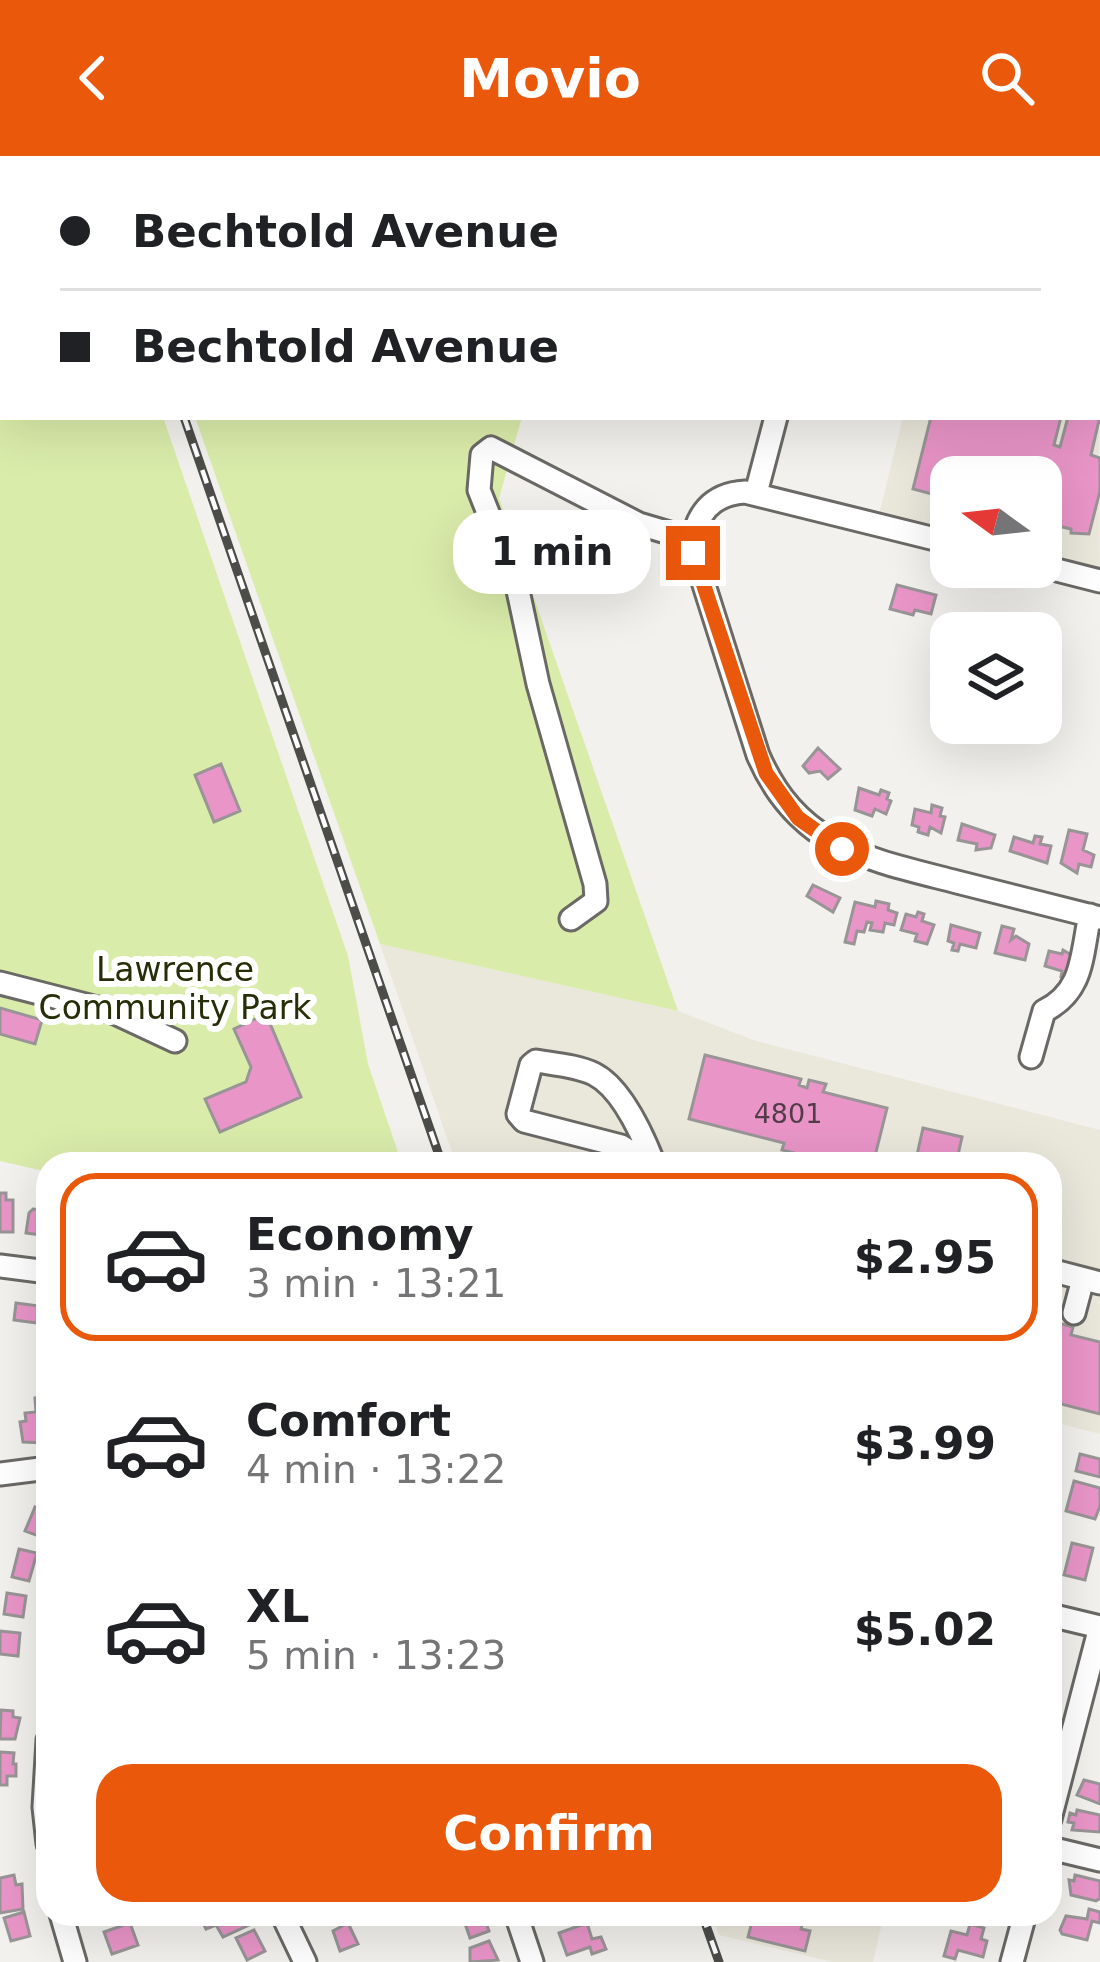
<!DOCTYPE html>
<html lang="en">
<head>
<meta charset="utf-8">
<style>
  :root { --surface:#fff; --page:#f2f2f2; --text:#202124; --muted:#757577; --line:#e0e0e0; --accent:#ea580c }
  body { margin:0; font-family:"DejaVu Sans",sans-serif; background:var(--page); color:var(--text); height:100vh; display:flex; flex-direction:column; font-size:45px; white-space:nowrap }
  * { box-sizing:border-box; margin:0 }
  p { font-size:39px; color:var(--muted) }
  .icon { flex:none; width:66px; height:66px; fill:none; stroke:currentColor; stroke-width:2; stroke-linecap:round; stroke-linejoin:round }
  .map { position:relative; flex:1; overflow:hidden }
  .sheet { position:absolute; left:36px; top:996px; width:1026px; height:774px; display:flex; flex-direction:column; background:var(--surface); border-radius:36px; box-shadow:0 12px 48px #0002 }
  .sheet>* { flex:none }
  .banner { position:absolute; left:0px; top:0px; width:1101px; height:264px; box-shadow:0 12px 48px #0002; display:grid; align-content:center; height:264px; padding:0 60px; background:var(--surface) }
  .needle { width:78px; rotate:285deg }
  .buttons { position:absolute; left:930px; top:300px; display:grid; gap:24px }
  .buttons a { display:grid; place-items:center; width:132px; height:132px; border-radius:24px; background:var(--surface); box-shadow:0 12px 48px #0002; font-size:60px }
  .end { position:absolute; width:54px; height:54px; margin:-27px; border:15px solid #ea580c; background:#fff; box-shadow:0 0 0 6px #fff }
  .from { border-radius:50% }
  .bubble { position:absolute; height:84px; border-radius:36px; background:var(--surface); box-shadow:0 12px 48px #0002; font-size:39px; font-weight:600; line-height:84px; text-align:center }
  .banner b { display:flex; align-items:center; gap:42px; height:114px; font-size:45px }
  .banner b+b { border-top:3px solid var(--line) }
  .banner i { width:30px; height:30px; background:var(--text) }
  ul { padding:21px 0 0; list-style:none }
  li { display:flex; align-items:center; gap:36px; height:168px; margin:0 24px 18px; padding:0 36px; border:6px solid transparent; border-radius:36px }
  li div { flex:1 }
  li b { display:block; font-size:45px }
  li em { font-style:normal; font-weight:600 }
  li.on { border-color:var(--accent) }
  li>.icon { width:108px; height:108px; stroke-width:1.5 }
  .action { display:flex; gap:24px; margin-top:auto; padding:24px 60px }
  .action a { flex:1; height:138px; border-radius:36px; background:var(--accent); color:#fff; font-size:48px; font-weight:600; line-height:138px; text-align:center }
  header { display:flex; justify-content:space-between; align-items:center; height:156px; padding:0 60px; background:var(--accent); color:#fff; font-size:54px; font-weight:600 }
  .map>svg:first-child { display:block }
  .built { fill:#eae7db }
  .green { fill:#daecaa }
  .building { fill:#e995c8; stroke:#999597; stroke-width:3 }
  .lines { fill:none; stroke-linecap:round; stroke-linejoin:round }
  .minor-casing { stroke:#6a6965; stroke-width:27 }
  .minor { stroke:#fff; stroke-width:21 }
  .rail-casing { stroke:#4c4c4a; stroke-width:9 }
  .rail { stroke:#fff; stroke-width:4.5; stroke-dasharray:14; stroke-linecap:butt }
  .route { stroke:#ea580c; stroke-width:15 }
  .labels { text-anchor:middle; stroke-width:12; stroke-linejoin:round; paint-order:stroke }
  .number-label { font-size:27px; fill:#523c48 }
  .park-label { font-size:33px; fill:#262e08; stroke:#fff }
</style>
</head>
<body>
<header><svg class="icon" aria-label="back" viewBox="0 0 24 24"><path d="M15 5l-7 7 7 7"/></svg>Movio<svg class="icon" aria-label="search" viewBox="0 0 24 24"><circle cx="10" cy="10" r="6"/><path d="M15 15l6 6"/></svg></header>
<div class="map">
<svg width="1100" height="1806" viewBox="0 0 1100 1806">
  <rect width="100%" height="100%" fill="#f2f1ed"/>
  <path class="built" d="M1098,112L1100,434L1013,411H1041V321H951V395L875,375L903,261H1098Z
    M380,788L678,855L756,885L1100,974V1278L1050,1265V1008H456Z
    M712,1758H884L873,1806H833L719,1779Z"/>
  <path class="green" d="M0,0L74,3H3V261H163L348,800L368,908L402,1008H48V1016L0,1005Z
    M195,261H522L499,342L678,855L380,788Z"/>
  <path class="building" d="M1100,260L1091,299L1100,302V335L1089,378L1071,377V373L1041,366V321H951V343L913,333L931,261H1061L1054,289L1060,291L1068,261Z
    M897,429L936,439L931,458L915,454L913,459L890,453Z
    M818,592L840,613L828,623L820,615L809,617L803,610Z
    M221,608L240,655L214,666L195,619Z
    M859,632L879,639L881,634L889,637L887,643L891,645L886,658L875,653L872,660L855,654Z
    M932,649L942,652L940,660L945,661L941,677L930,671L928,679L918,676L919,671L912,669L915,653L931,657Z
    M962,668L995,679L991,692L976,694L977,688L958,684Z
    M1069,674L1087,678L1083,694L1094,699L1091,711L1079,708L1077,717L1061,707Z
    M1035,680L1042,681L1040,688L1051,690L1047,707L1010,695L1014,681L1033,687Z
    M813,729L840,742L833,756L807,740Z
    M876,745L889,748L888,754L897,757L894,769L885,767L883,776L870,774L872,767L867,766L864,776L857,775L854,788L845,786L855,746L875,751Z
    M918,756L924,758L922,765L934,769L927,788L915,785L917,778L901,774L906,758L916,761Z
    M951,769L980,777L976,792L960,788L958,795L952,794L954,787L948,785Z
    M1002,770L1014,773L1011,784L1016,780L1029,788L1025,804L995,797Z
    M1063,794L1078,803L1072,824L1061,821L1062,815L1045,810L1049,795L1062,798Z
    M0,852L42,864L35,888L0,878Z
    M266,858L301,941L220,976L205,943L246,926L251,911L234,873Z
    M705,899L801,923L799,929L807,932L809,924L826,928L823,936L887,952L873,1008H837L782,994L784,987L689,963Z
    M923,972L962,981L956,1008H915Z
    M0,1037H6V1044H13V1076H0Z
    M33,1053L48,1055V1080L26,1077L29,1057Z
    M16,1147L39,1150L37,1167L14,1164Z
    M1052,1165L1073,1171L1071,1179L1100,1186V1258L1050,1245Z
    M48,1232V1257L41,1258L45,1287L23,1286L20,1266L26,1265L25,1257L36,1256L35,1242L46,1240Z
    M1080,1298L1100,1303V1321L1076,1315Z
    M1074,1325L1100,1332V1350L1095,1363L1066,1355Z
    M35,1351L48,1356L44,1382L25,1375Z
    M1072,1387L1093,1392L1085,1424L1064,1419Z
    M19,1393L37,1397L29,1425L12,1421Z
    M7,1437L26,1440L23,1461L4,1458Z
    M0,1475L20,1477L18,1500L0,1498Z
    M1,1554L13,1555V1561L20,1562L15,1583H0Z
    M0,1596L14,1597L13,1608H16V1620H7V1629H0Z
    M1084,1624L1100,1628V1648L1077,1639Z
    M1077,1654L1100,1659V1676L1072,1674L1074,1667L1068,1666L1070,1657L1076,1659Z
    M14,1719L16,1729L22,1728L23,1753L0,1757V1722Z
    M1075,1719L1100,1725V1742L1096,1745L1071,1739L1069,1724L1074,1725Z
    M1089,1753L1100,1756V1767L1092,1765L1087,1784L1062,1778L1060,1774L1066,1760L1087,1763Z
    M24,1756L30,1780L11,1785L4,1762Z
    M205,1758L219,1761L244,1758L249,1769L223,1781L216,1769L206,1773L200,1761Z
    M483,1758L489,1775L470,1782L462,1759Z
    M754,1758L802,1769L801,1773L810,1775L805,1795L748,1781Z
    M130,1767L138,1789L112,1798L104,1776Z
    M348,1767L358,1788L340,1795L333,1775Z
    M587,1767L592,1783L601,1781L606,1793L592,1798L590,1791L567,1799L559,1777Z
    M970,1768L984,1772L981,1783L987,1785L983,1801L958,1794L955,1803L944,1800L951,1775L967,1779Z
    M254,1774L265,1795L247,1804L236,1782Z
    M489,1785L498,1804L470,1806V1792Z"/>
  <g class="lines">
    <g class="minor-casing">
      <path id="minor" d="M298,0L309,3
        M696,0L708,3
        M1041,0L1053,3
        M509,3L510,0
        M942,3L943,0
        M1098,13L1100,14
        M1098,130H1100
        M756,337L776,261
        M951,387L745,336C711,338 695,359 692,391L758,599C798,692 868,703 957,726C1005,738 1052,750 1100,762
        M1041,410L1100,425
        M571,763L596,745L595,728L538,528L517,430L479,334L482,299L491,292L639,368L693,384
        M0,827L113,856L175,885
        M1031,901L1044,855C1084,835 1081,800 1090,759
        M650,1008L621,990L524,965L518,958L531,909L536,905C554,908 578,910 594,918C622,932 643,980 654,1008
        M0,1110L48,1116
        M1050,1114L1100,1127
        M1074,1157L1083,1123
        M0,1318L48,1312
        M1050,1459L1100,1471L1050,1663
        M48,1584L44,1651L48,1688
        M1050,1692L1100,1704
        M61,1758L75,1806
        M282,1758L305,1806
        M516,1758L532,1806
        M1012,1806L1025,1758"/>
    </g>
    <use href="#minor" class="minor"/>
    <g class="rail-casing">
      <path id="rail" d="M93,0L94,3
        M184,261L442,1008
        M702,1758L719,1806"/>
    </g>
    <use href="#rail" class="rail"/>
  </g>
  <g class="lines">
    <path class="route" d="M693,397L766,617L798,662L842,693"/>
  </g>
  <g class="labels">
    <g class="number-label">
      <text x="788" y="967">4801</text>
    </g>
    <g class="park-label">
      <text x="175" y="825">Lawrence<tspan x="175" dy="38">Community Park</tspan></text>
    </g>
  </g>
</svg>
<div class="buttons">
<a><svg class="needle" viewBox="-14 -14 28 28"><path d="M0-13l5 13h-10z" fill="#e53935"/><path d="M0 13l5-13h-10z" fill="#757577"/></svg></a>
<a><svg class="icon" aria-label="layers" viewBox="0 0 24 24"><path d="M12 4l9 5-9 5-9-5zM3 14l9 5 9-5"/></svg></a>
</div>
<i class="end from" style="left:842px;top:693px"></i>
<i class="end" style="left:693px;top:397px"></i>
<div class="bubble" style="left:453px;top:354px;width:198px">1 min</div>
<div class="banner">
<b><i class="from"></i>Bechtold Avenue</b>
<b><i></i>Bechtold Avenue</b>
</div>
<section class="sheet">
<ul>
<li class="on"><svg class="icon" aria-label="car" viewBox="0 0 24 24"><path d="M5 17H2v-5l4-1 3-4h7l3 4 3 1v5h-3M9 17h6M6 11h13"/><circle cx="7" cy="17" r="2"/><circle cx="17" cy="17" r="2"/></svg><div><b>Economy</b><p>3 min · 13:21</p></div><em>$2.95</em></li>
<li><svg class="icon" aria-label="car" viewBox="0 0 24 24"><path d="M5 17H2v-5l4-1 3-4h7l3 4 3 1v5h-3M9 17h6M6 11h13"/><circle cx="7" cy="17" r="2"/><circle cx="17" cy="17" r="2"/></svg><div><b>Comfort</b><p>4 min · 13:22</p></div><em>$3.99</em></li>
<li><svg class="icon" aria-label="car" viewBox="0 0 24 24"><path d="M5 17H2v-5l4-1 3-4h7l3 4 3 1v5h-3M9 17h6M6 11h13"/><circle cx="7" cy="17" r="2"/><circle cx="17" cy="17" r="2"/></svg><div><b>XL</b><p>5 min · 13:23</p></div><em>$5.02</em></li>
</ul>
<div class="action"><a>Confirm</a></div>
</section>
</div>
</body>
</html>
